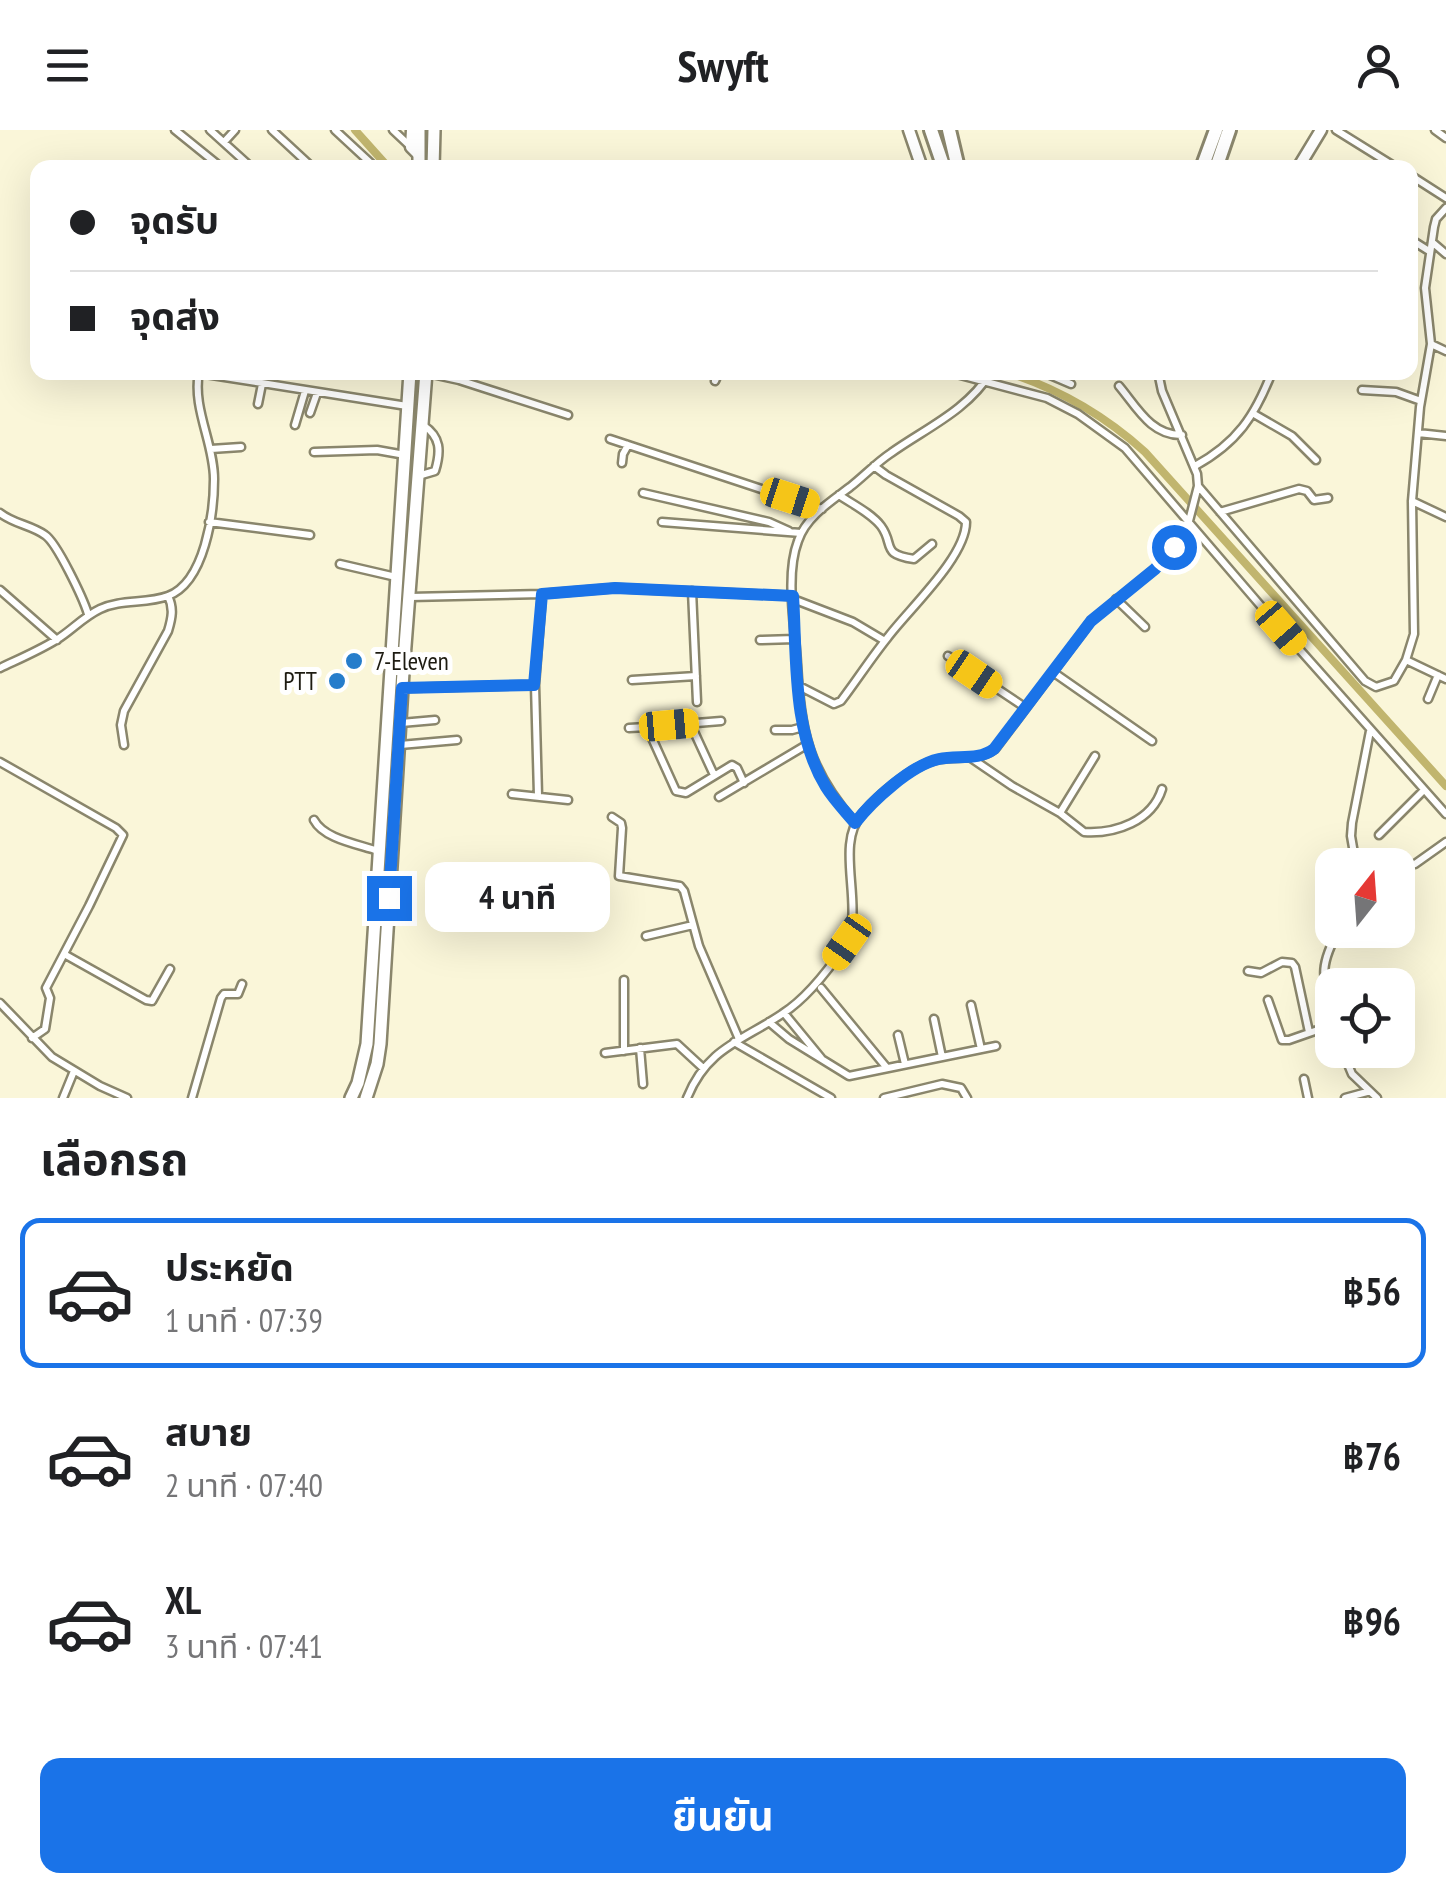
<!DOCTYPE html>
<html lang="th">
<head>
<meta charset="utf-8">
<style>
  :root { --surface:#fff; --page:#f2f2f2; --text:#202124; --muted:#757577; --line:#e0e0e0; --accent:#1a73e8 }
  body { margin:0; font-family:"PT Sans Narrow","Noto Sans Thai",sans-serif; background:var(--page); color:var(--text); height:100vh; display:flex; flex-direction:column; font-size:38px; white-space:nowrap }
  * { box-sizing:border-box; margin:0 }
  p { font-size:32px; color:var(--muted) }
  .icon { flex:none; width:55px; height:55px; fill:none; stroke:currentColor; stroke-width:2; stroke-linecap:round; stroke-linejoin:round }
  .map { position:relative; height:968px; overflow:hidden }
  .drawer { display:flex; flex-direction:column; background:var(--surface); flex:1 }
  .drawer>* { flex:none }
  .hud { position:absolute; left:30px; top:30px; width:1388px; height:220px; border-radius:20px; box-shadow:0 10px 40px #0002; display:grid; align-content:center; height:220px; padding:0 40px; background:var(--surface) }
  .needle { width:65px; rotate:17deg }
  .tools { position:absolute; left:1315px; top:718px; display:grid; gap:20px }
  .tools a { display:grid; place-items:center; width:100px; height:100px; border-radius:20px; background:var(--surface); box-shadow:0 10px 40px #0002; font-size:50px }
  .end { position:absolute; width:45px; height:45px; margin:-22px; border:12px solid #1a73e8; background:#fff; box-shadow:0 0 0 5px #fff }
  .from { border-radius:50% }
  .bubble { position:absolute; height:70px; border-radius:20px; background:var(--surface); box-shadow:0 10px 40px #0002; font-size:32px; font-weight:700; line-height:70px; text-align:center }
  .car { position:absolute; width:30px; height:60px; margin:-30px -15px; border-radius:12px; box-shadow:0 0 8px 2px #0007; background:linear-gradient(#f5c518 24%,#345 0 40%,#f5c518 0 76%,#345 0 86%,#f5c518 0) }
  .hud b { display:flex; align-items:center; gap:35px; height:95px; font-size:38px }
  .hud b+b { border-top:2px solid var(--line) }
  .hud i { width:25px; height:25px; background:var(--text) }
  ul { padding:0; list-style:none }
  li { display:flex; align-items:center; gap:30px; height:150px; margin:0 20px 15px; padding:0 20px; border:5px solid transparent; border-radius:20px }
  li div { flex:1 }
  li b { display:block; font-size:38px }
  li em { font-style:normal; font-weight:700 }
  li.selected { border-color:var(--accent) }
  li>.icon { width:90px; height:90px; stroke-width:1.5 }
  h2 { padding:0 40px; font-size:45px; line-height:120px }
  .cta { display:flex; gap:20px; margin-top:auto; padding:20px 40px }
  .cta a { flex:1; height:115px; border-radius:20px; background:var(--accent); color:#fff; font-size:40px; font-weight:700; line-height:115px; text-align:center }
  header { display:flex; justify-content:space-between; align-items:center; height:130px; padding:0 40px; background:var(--surface); font-size:45px; font-weight:700 }
  .map>svg:first-child { display:block }
  .lines { fill:none; stroke-linecap:round; stroke-linejoin:round }
  .canal { stroke:#c1b56e; stroke-width:8 }
  .minor-casing { stroke:#8a866c; stroke-width:11 }
  .secondary-casing { stroke:#8a866c; stroke-width:15 }
  .primary-casing { stroke:#8a866c; stroke-width:16 }
  .motorway-casing { stroke:#8a866c; stroke-width:18 }
  .minor { stroke:#fff; stroke-width:6 }
  .secondary { stroke:#fff; stroke-width:10 }
  .primary { stroke:#fff; stroke-width:11 }
  .motorway { stroke:#fff; stroke-width:12 }
  .route { stroke:#1a73e8; stroke-width:12 }
  .poi-dot { fill:#267dcb; stroke:#fff; stroke-width:4 }
  .labels { text-anchor:middle; stroke-width:10; stroke-linejoin:round; paint-order:stroke }
  .poi-label { font-size:25px; fill:#1d1b11; stroke:#fff; text-anchor:start }
</style>
</head>
<body>
<header><svg class="icon" aria-label="menu" viewBox="0 0 24 24"><path d="M4 6h16M4 12h16M4 18h16"/></svg>Swyft<svg class="icon" aria-label="person" viewBox="0 0 24 24"><circle cx="12" cy="8" r="4"/><path d="M4 21q1-7 8-7t8 7"/></svg></header>
<div class="map">
<svg width="1446" height="968" viewBox="0 0 1446 968">
  <rect width="100%" height="100%" fill="#faf6d9"/>
  <g class="lines">
    <path class="canal" d="M355,0L389,38
      M1006,242C1059,259 1103,284 1145,322L1446,656"/>
    <g class="minor-casing">
      <path id="minor" d="M175,0L222,38
        M210,0L252,38
        M272,0L313,38
        M335,0L376,38
        M393,0L410,16
        M1336,0L1397,38
        M1435,0L1446,8
        M224,12L235,0
        M1410,45L1446,68
        M1410,109L1429,121
        M1432,112L1446,124
        M1431,214L1446,221
        M949,242L1047,268L1078,284L1125,318L1260,475L1446,684
        M1043,242L1071,254
        M199,243L407,276
        M427,243L459,250L568,285
        M715,251L719,242
        M1119,256C1136,276 1151,306 1182,305
        M1362,260L1396,262L1421,271
        M258,274L262,254
        M310,283L317,263
        M1254,284L1292,306L1316,330
        M295,295L305,261
        M1418,303L1446,306
        M610,309L822,379
        M211,319L241,317
        M314,322L377,320L405,325
        M622,333L623,324L628,315
        M1195,336C1237,313 1255,286 1272,242
        M418,346L435,341C441,321 441,307 423,295
        M1198,356L1365,551L1376,557L1394,551L1406,530L1414,504L1412,371L1420,277L1431,214L1425,158L1434,97L1436,89L1446,78
        M643,363L769,392L789,401
        M839,365C852,374 871,383 881,396C895,415 880,424 914,429L932,414
        M1412,371L1446,387
        M1220,382L1299,359L1307,361L1314,370L1328,368
        M0,383C14,394 31,395 45,405C57,413 83,468 88,484
        M209,392L310,405
        M662,392L801,403
        M340,434L396,447
        M0,460L57,510
        M692,461L697,572
        M410,467L542,464L615,458L793,466
        M793,469L853,492L885,511
        M1116,469L1145,497
        M760,510L795,509
        M948,526L1026,578
        M1406,530L1446,549
        M0,538C19,529 38,521 56,510C71,501 83,487 100,479C121,469 146,474 168,466C205,452 214,383 214,349C214,313 192,278 199,242
        M1053,542L1152,611
        M632,550L696,546
        M799,556L834,574L841,571C857,550 871,528 888,507C909,479 966,427 966,392L959,386L886,345L874,336
        M403,558L535,555
        M1428,569L1438,545
        M721,591L647,597L676,661L686,663L732,635L737,638L744,653
        M401,593L435,590
        M690,593L714,645
        M629,598L647,597
        M775,600H792L803,597
        M124,615L121,595L124,581L168,501C172,488 174,478 168,466
        M400,615L457,610
        M971,628L1012,656L1060,683L1084,702C1116,704 1152,691 1162,659
        M0,632L116,698L123,705L89,776L46,858L50,868L45,899L32,908
        M512,664L568,670
        M538,665L535,555L542,464
        M719,667L808,614
        M1060,683L1095,626
        M612,687L621,693L622,698L619,746L680,756L684,761L699,816L739,909
        M314,690C324,709 358,714 378,721
        M855,693C808,639 801,602 797,533C795,496 785,445 798,411C806,387 830,372 850,357C864,346 876,333 891,323C926,298 967,281 991,242
        M1379,705L1424,660
        M1355,728L1368,735
        M1415,734L1446,712
        M1356,735L1351,706L1352,693L1370,601
        M1398,756L1405,761
        M646,806L693,795
        M64,824L146,870L152,871L170,839
        M1248,841L1261,843L1282,832L1292,833L1295,837L1309,902
        M821,858L887,938
        M1268,870L1282,910H1289L1332,895
        M0,873L52,927L100,956L127,968
        M971,875L981,919
        M784,883L821,928
        M1332,886C1323,847 1318,837 1339,800
        M934,889L942,927
        M769,892L789,909L849,946L996,916
        M898,905L905,934
        M734,912L831,968
        M640,918L643,954
        M1342,920L1352,944L1377,968
        M624,921V850
        M605,923L677,914L703,938
        M1304,949L1308,968
        M63,968L74,941
        M192,968L221,868L224,864H238L242,854
        M687,968C707,918 742,911 782,884C807,868 827,842 844,817C867,780 833,716 862,684C878,665 912,636 936,630C956,625 978,632 995,619L1091,491L1155,439L1174,417L1189,391L1198,356L1197,344L1162,261L1158,242
        M884,968L942,954L961,958L967,968
        M1345,968L1367,962"/>
    </g>
    <g class="secondary-casing">
      <path id="secondary" d="M412,0L411,17L419,25
        M909,0L922,38
        M1298,38L1321,0"/>
    </g>
    <g class="primary-casing">
      <path id="primary" d="M419,38V0
        M433,38L434,0
        M351,968L358,953L367,914L410,242
        M366,968L377,934L380,914L403,542L426,242"/>
    </g>
    <g class="motorway-casing">
      <path id="motorway" d="M931,0L944,38
        M949,0L958,38
        M1202,38L1216,0
        M1216,38L1229,0"/>
    </g>
    <use href="#minor" class="minor"/>
    <use href="#secondary" class="secondary"/>
    <use href="#primary" class="primary"/>
    <use href="#motorway" class="motorway"/>
  </g>
  <g class="lines">
    <path class="route" d="M389,768L402,558L534,555L542,464L615,458L793,466C797,529 792,601 826,657C834,670 845,681 855,693C872,671 911,635 939,629C958,625 978,631 994,619L1091,491L1155,439L1174,417"/>
  </g>
  <g class="poi-dot">
    <circle cx="354" cy="531" r="10"/>
    <circle cx="337" cy="551" r="10"/>
  </g>
  <g class="labels">
    <g class="poi-label">
      <text x="374" y="540">7-Eleven</text>
      <text x="317" y="560" text-anchor="end">PTT</text>
    </g>
  </g>
</svg>
<div class="tools">
<a><svg class="needle" viewBox="-14 -14 28 28"><path d="M0-13l5 13h-10z" fill="#e53935"/><path d="M0 13l5-13h-10z" fill="#757577"/></svg></a>
<a><svg class="icon" aria-label="locate" viewBox="0 0 24 24"><circle cx="12" cy="12" r="6"/><path d="M12 2v4M12 18v4M2 12h4M18 12h4"/></svg></a>
</div>
<i class="end from" style="left:1174px;top:417px"></i>
<i class="end" style="left:389px;top:768px"></i>
<div class="bubble" style="left:425px;top:732px;width:185px">4 นาที</div>
<i class="car" style="left:790px;top:368px;rotate:108deg"></i>
<i class="car" style="left:1281px;top:498px;rotate:139deg"></i>
<i class="car" style="left:974px;top:544px;rotate:124deg"></i>
<i class="car" style="left:669px;top:595px;rotate:85deg"></i>
<i class="car" style="left:847px;top:812px;rotate:215deg"></i>
<div class="hud">
<b><i class="from"></i>จุดรับ</b>
<b><i></i>จุดส่ง</b>
</div>
</div>
<section class="drawer">
<h2>เลือกรถ</h2>
<ul>
<li class="selected"><svg class="icon" aria-label="car" viewBox="0 0 24 24"><path d="M5 17H2v-5l4-1 3-4h7l3 4 3 1v5h-3M9 17h6M6 11h13"/><circle cx="7" cy="17" r="2"/><circle cx="17" cy="17" r="2"/></svg><div><b>ประหยัด</b><p>1 นาที · 07:39</p></div><em>฿56</em></li>
<li><svg class="icon" aria-label="car" viewBox="0 0 24 24"><path d="M5 17H2v-5l4-1 3-4h7l3 4 3 1v5h-3M9 17h6M6 11h13"/><circle cx="7" cy="17" r="2"/><circle cx="17" cy="17" r="2"/></svg><div><b>สบาย</b><p>2 นาที · 07:40</p></div><em>฿76</em></li>
<li><svg class="icon" aria-label="car" viewBox="0 0 24 24"><path d="M5 17H2v-5l4-1 3-4h7l3 4 3 1v5h-3M9 17h6M6 11h13"/><circle cx="7" cy="17" r="2"/><circle cx="17" cy="17" r="2"/></svg><div><b>XL</b><p>3 นาที · 07:41</p></div><em>฿96</em></li>
</ul>
<div class="cta"><a>ยืนยัน</a></div>
</section>
</body>
</html>
